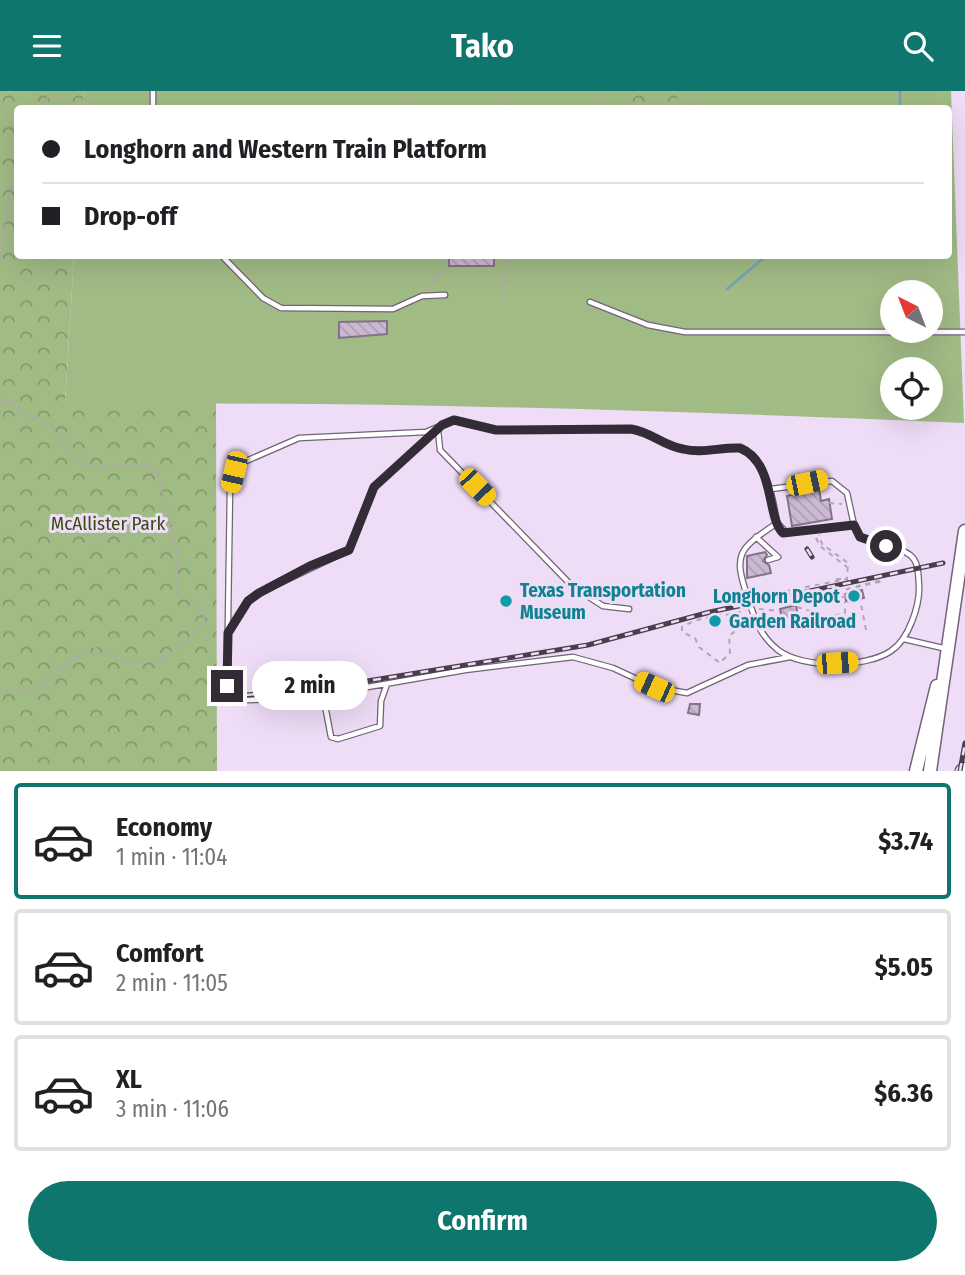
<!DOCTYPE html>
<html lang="en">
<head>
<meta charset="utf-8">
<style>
  :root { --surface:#fff; --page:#f2f2f2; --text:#202124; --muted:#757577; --line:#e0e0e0; --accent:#0f766e }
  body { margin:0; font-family:"Fira Sans Condensed",sans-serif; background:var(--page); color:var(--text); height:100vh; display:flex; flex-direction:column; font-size:26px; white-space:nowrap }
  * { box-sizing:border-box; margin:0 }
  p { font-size:23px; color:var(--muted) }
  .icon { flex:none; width:38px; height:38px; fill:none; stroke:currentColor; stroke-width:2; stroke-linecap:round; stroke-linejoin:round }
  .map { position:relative; height:680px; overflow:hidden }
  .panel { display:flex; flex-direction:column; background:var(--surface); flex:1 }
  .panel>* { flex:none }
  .guide { position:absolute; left:14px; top:14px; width:938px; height:154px; border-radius:7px; box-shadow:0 7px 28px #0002; display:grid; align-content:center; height:154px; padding:0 28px; background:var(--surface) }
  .needle { width:46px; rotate:318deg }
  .fabs { position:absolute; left:880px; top:189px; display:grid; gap:14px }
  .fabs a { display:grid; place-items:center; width:63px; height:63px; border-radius:50%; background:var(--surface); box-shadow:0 7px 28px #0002; font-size:35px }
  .end { position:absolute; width:32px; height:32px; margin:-16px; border:9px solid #332b35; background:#fff; box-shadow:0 0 0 4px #fff }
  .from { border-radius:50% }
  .bubble { position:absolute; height:49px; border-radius:24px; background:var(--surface); box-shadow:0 7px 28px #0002; font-size:23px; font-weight:700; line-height:49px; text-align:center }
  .car { position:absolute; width:21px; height:42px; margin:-21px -10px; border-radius:9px; box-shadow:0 0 5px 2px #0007; background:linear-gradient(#f5c518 24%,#345 0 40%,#f5c518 0 76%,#345 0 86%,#f5c518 0) }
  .guide b { display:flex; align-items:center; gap:24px; height:66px; font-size:26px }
  .guide b+b { border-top:2px solid var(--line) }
  .guide i { width:18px; height:18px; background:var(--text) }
  ul { padding:12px 0 0; list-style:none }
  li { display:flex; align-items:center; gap:21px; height:116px; margin:0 14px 10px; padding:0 14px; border:4px solid var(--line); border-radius:7px }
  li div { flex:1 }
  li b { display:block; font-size:26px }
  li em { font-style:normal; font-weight:700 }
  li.on { border-color:var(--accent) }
  li>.icon { width:63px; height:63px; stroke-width:1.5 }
  .action { display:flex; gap:14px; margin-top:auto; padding:14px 28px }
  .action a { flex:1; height:80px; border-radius:42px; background:var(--accent); color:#fff; font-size:28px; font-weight:700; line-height:80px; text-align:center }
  header { display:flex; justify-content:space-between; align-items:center; height:91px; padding:0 28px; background:var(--accent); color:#fff; font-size:32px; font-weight:700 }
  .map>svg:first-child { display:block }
  .green { fill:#a1bb85; fill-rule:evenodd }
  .forest { fill:url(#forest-crowns) }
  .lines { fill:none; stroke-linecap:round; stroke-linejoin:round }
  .stream { stroke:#76a3bb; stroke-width:2.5 }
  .building { fill:url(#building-back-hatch); stroke:#837289; stroke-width:2 }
  .lane-casing { stroke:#736279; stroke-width:7 }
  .secondary-casing { stroke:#736279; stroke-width:15 }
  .highway-casing { stroke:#736279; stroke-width:17 }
  .path { stroke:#b3a4b8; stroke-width:2; stroke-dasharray:5 5; stroke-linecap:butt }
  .lane { stroke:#fff; stroke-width:4.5 }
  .secondary { stroke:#fff; stroke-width:12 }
  .highway { stroke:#fff; stroke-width:14 }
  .rail-casing { stroke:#483f4b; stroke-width:5 }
  .rail { stroke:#efdcf6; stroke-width:2.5; stroke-dasharray:8; stroke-linecap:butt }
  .route { stroke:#332b35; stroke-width:9 }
  .culture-dot { fill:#0f9aa8; stroke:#efdcf6; stroke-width:2.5 }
  .labels { text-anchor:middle; stroke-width:6; stroke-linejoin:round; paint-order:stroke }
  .park-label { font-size:19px; fill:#354d12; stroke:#efdcf6 }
  .culture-label { font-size:19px; font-weight:bold; fill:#0d838f; stroke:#efdcf6; text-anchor:start }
</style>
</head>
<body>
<header><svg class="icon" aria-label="menu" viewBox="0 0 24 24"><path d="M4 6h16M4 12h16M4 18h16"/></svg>Tako<svg class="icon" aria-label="search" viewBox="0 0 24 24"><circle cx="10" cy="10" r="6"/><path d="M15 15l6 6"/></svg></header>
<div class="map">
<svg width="965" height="680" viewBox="0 0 965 680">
  <defs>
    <pattern id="forest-crowns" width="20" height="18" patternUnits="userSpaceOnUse" patternTransform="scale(1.75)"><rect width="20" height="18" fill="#a1bb85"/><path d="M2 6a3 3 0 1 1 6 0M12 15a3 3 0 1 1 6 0" fill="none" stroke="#84986e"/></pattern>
    <pattern id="building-back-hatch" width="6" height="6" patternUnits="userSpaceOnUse" patternTransform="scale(1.75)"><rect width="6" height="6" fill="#cbb8d2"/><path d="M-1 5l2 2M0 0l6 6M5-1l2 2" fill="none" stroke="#af9eb5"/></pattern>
  </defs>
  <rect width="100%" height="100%" fill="#efdcf6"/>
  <path class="green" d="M84,0H951L964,332C665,319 365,310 65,313L74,165L948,164V18L83,17ZM892,201H931V240H892ZM892,278H931V317H892Z"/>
  <path class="forest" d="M0,0H84L83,17L18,18V164L74,165L65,312L216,311L217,680H0Z
    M618,0H677L678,17H636Z"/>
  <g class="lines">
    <path class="stream" d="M900,0V18
      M727,198L767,164"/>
  </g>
  <path class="building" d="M449,164H494V175H449Z
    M387,230V243L339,247V231Z
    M819,398L821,410L829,408L832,428L792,435L787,405Z
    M765,461L767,464L763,470L769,474L771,482L747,487V465Z
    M862,499L864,507L846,510L845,503Z
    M796,514L798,526L782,530L780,518Z
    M690,613H700L699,624L688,622Z"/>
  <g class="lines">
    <g class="lane-casing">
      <path id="lane" d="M153,18V0
        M221,164L263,207L281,217L393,218L422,205L445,204
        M590,211L648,234L685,241H965
        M438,339L440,359L572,495L603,515L629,518
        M771,398L832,390L847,402L854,434
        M777,432C773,407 766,367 740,357C720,356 703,363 683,358C664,354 651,341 631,338L496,339L454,329L426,341L299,347L244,371L234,381L230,398L227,595L231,603L244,609L299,608L465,579L573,566L613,577L654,596L687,602L748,574L790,566
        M777,432L787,442L854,434L860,446C875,453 897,454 910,464C919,471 918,483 919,494C920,514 909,548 891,560C866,577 802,578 778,559C759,544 754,526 747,504C732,461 741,457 777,432Z
        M756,446L778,466L768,469
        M228,541L248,510L259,502L349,459L374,396L439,337
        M904,548L947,558
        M323,604L331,646L338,648L380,635L381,610L387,593"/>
    </g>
    <g class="secondary-casing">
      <path id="secondary" d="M916,680L937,595
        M930,680L965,440"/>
    </g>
    <g class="highway-casing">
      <path id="highway" d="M963,680L965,679"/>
    </g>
    <path class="path" d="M593,0L611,18
      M693,0V18
      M45,18L49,0
      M400,18L418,0
      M506,18V0
      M0,168C7,143 2,108 18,88
      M426,199L445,175L446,164
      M505,204L506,164
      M0,309L17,313L20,322L54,337L71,365L88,375L144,373L157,377L176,458L178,505L192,511L203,521L205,531C181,554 163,578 125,570C115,567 106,560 95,557C57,570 44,613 0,598
      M829,412L842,413
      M816,447L820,455L847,476
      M836,488H847L850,497
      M856,496L884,490
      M756,506L847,488L848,472L822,453L819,444
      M824,506L825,503L844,506
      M797,516L827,525L845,523V511
      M759,518L780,520
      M845,524L849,542
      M733,525L740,536L729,545L730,562L720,572L699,556L695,547L682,541V536C703,523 725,527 746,519
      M866,539L860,508L846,511L844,499L881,489"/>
    <use href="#lane" class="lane"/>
    <use href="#secondary" class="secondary"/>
    <use href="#highway" class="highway"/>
    <g class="rail-casing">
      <path id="rail" d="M876,441L882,445
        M807,458L812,466
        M744,529L745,534
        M246,604L318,598L588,554L710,521L943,472
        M960,680L965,652"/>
    </g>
    <use href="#rail" class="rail"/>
  </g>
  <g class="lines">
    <path class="route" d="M227,595L228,542L248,510L259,502L310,475L349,459L374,396L442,334L454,329L496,339L631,338C651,341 664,355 683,358C703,363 720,356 740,357C776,372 766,426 783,442L854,434L860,446L886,455"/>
  </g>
  <g class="culture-dot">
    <circle cx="854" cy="505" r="7"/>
    <circle cx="506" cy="510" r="7"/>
    <circle cx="715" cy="530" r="7"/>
  </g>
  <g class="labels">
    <g class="park-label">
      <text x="108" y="439">McAllister Park</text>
    </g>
    <g class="culture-label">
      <text x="520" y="506">Texas Transportation<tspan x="520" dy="22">Museum</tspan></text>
      <text x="840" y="512" text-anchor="end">Longhorn Depot</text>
      <text x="729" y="537">Garden Railroad</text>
    </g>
  </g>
</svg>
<div class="fabs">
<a><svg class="needle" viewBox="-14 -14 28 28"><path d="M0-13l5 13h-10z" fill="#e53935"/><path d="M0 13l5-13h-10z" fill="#757577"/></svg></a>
<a><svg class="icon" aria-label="locate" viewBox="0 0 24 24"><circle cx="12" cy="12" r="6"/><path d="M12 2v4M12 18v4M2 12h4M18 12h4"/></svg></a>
</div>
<i class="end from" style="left:886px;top:455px"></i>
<i class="end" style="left:227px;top:595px"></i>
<div class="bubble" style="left:252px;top:570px;width:116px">2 min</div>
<i class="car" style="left:234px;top:381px;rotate:193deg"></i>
<i class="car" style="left:807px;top:392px;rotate:78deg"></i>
<i class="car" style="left:477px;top:396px;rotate:136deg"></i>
<i class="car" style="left:837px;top:572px;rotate:86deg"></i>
<i class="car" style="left:654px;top:596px;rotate:294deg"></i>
<div class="guide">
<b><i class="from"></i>Longhorn and Western Train Platform</b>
<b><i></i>Drop-off</b>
</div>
</div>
<section class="panel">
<ul>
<li class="on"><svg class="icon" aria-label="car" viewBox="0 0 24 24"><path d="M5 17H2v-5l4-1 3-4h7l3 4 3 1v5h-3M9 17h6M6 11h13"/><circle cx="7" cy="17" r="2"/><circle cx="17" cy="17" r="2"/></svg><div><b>Economy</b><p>1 min · 11:04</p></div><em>$3.74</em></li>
<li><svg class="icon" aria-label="car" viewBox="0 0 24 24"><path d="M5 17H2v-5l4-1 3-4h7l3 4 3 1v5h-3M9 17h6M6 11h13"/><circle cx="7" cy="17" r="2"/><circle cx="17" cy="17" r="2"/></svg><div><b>Comfort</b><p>2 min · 11:05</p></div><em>$5.05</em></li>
<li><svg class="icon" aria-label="car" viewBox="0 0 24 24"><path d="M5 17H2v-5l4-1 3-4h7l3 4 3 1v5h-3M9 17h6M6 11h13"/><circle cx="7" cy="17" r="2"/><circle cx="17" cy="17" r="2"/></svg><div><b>XL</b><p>3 min · 11:06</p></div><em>$6.36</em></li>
</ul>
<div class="action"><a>Confirm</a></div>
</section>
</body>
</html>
